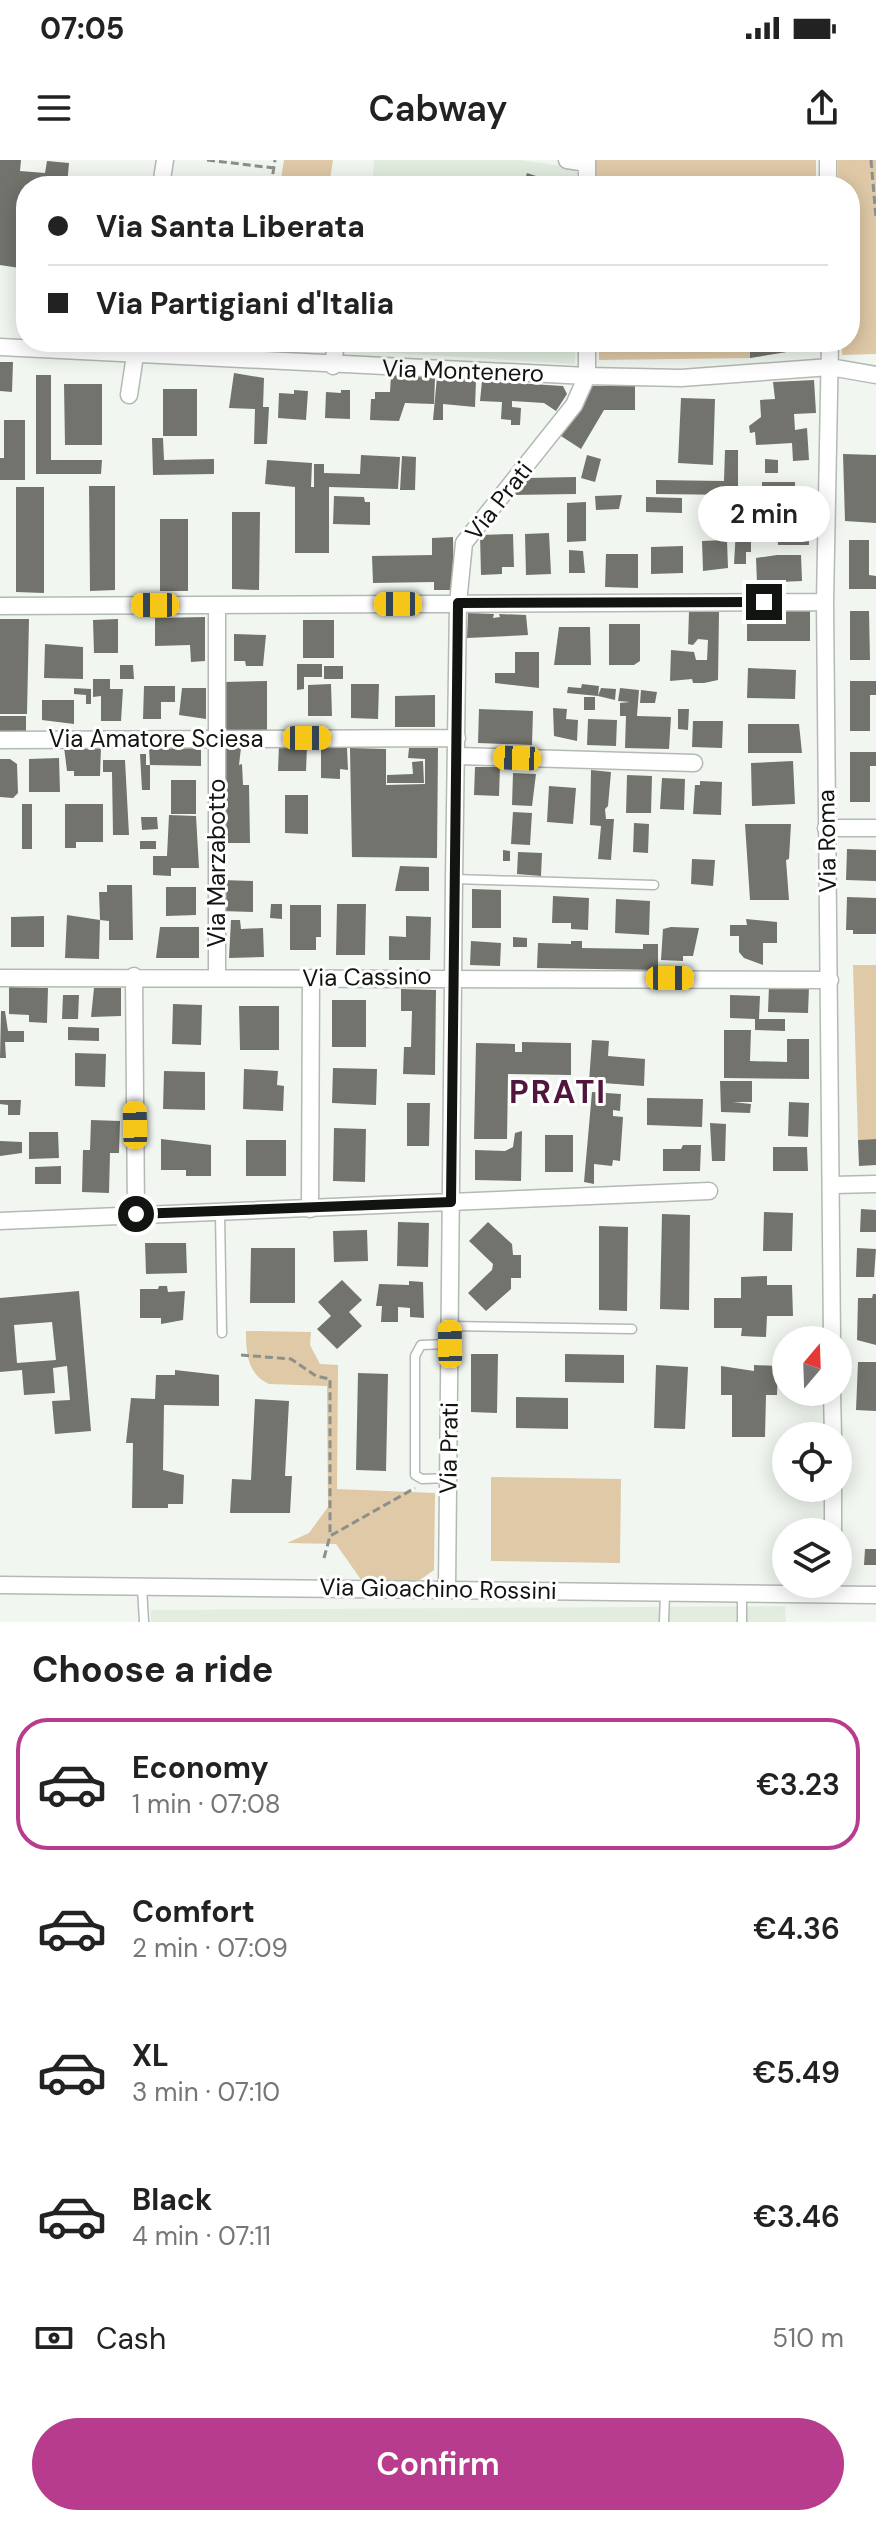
<!DOCTYPE html>
<html lang="en">
<head>
<meta charset="utf-8">
<style>
  :root { --surface:#fff; --page:#f6f6f6; --text:#222; --muted:#767676; --line:#e0e0e0; --accent:#b73c8e }
  body { margin:0; font-family:"DM Sans",sans-serif; background:var(--page); color:var(--text); height:100vh; display:flex; flex-direction:column; font-size:30px; white-space:nowrap }
  * { box-sizing:border-box; margin:0 }
  p { font-size:26px; color:var(--muted) }
  .icon { flex:none; width:44px; height:44px; fill:none; stroke:currentColor; stroke-width:2; stroke-linecap:round; stroke-linejoin:round }
  .map { position:relative; height:1462px; overflow:hidden }
  .side { display:flex; flex-direction:column; background:var(--surface); flex:1 }
  .side>* { flex:none }
  .top-card { position:absolute; left:16px; top:16px; width:844px; height:176px; border-radius:32px; box-shadow:0 4px 20px #0003; display:grid; align-content:center; height:176px; padding:0 32px; background:var(--surface) }
  .needle { width:52px; rotate:19deg }
  .controls { position:absolute; left:772px; top:1166px; display:grid; gap:16px }
  .controls a { display:grid; place-items:center; width:80px; height:80px; border-radius:50%; background:var(--surface); box-shadow:0 4px 20px #0003; font-size:40px }
  .end { position:absolute; width:36px; height:36px; margin:-18px; border:10px solid #121411; background:#fff; box-shadow:0 0 0 4px #fff }
  .from { border-radius:50% }
  .bubble { position:absolute; height:56px; border-radius:28px; background:var(--surface); box-shadow:0 4px 20px #0003; font-size:26px; font-weight:600; line-height:56px; text-align:center }
  .car { position:absolute; width:24px; height:48px; margin:-24px -12px; border-radius:10px; box-shadow:0 0 6px 2px #0007; background:linear-gradient(#f5c518 24%,#345 0 40%,#f5c518 0 76%,#345 0 86%,#f5c518 0) }
  .top-card b { display:flex; align-items:center; gap:28px; height:76px; font-size:30px }
  .top-card b+b { border-top:2px solid var(--line) }
  .top-card i { width:20px; height:20px; background:var(--text) }
  ul { padding:0; list-style:none }
  li { display:flex; align-items:center; gap:24px; height:132px; margin:0 16px 12px; padding:0 16px; border:4px solid transparent; border-radius:32px }
  li div { flex:1 }
  li b { display:block; font-size:30px }
  li em { font-style:normal; font-weight:600 }
  li.active { border-color:var(--accent) }
  li>.icon { width:72px; height:72px; stroke-width:1.5 }
  h2 { padding:0 32px; font-size:36px; line-height:96px }
  .pay { display:flex; align-items:center; gap:20px; height:88px; padding:0 32px; font-size:30px }
  .pay p { margin-inline-start:auto }
  .cta { display:flex; gap:16px; margin-top:auto; padding:16px 32px }
  .cta a { flex:1; height:92px; border-radius:48px; background:var(--accent); color:#fff; font-size:32px; font-weight:600; line-height:92px; text-align:center }
  .status { display:flex; justify-content:space-between; align-items:center; height:56px; padding:0 40px; background:var(--surface); direction:ltr }
  .status svg { height:22px; fill:currentColor }
  header { display:flex; justify-content:space-between; align-items:center; height:104px; padding:0 32px; background:var(--surface); font-size:36px; font-weight:600 }
  .map>svg:first-child { display:block }
  .built { fill:#e2ede0 }
  .green { fill:#dfc9a7 }
  .building { fill:#72736c; fill-rule:evenodd }
  .lines { fill:none; stroke-linecap:round; stroke-linejoin:round }
  .lane-casing { stroke:#b3b9b3; stroke-width:11 }
  .street-casing { stroke:#b3b9b3; stroke-width:19 }
  .path { stroke:#8c908b; stroke-width:3; stroke-dasharray:8 4; stroke-linecap:butt }
  .lane { stroke:#fff; stroke-width:8 }
  .street { stroke:#fff; stroke-width:16 }
  .route { stroke:#121411; stroke-width:10 }
  .labels { text-anchor:middle; stroke-width:6; stroke-linejoin:round; paint-order:stroke }
  .street-label { font-size:24px; fill:#121411; stroke:#fff }
  .district-label { font-size:32px; font-weight:bold; letter-spacing:2px; fill:#51163d; stroke:#fff }
</style>
</head>
<body>
<div class="status"><b>07:05</b><svg viewBox="0 0 49 12"><path d="M0 12V9h3v3zM5 12V6h3v6zM10 12V3h3v9zM15 12V0h3v12zM26 1h20v11H26zM47 4h2v5h-2z"/></svg></div>
<header><svg class="icon" aria-label="menu" viewBox="0 0 24 24"><path d="M4 6h16M4 12h16M4 18h16"/></svg>Cabway<svg class="icon" aria-label="share" viewBox="0 0 24 24"><path d="M12 15V3M7 8l5-5 5 5M5 13v7h14v-7"/></svg></header>
<div class="map">
<svg width="876" height="1462" viewBox="0 0 876 1462">
  <rect width="100%" height="100%" fill="#f1f7f0"/>
  <path class="built" d="M374,0H520L577,8V26H372Z
    M359,182H575V204L358,191Z
    M785,1446L786,1462H151V1450Z"/>
  <path class="green" d="M284,0H333L329,26H280Z
    M595,0H816V26H595Z
    M838,0H876V194L842,195V182H850V26H838Z
    M599,182H817V187L750,198L599,200Z
    M853,805H876V979L858,980Z
    M246,1171L311,1172L310,1185L320,1204L338,1205L337,1329L435,1333L434,1410L414,1424H364L336,1384L287,1383L309,1373L328,1347L327,1226L269,1224C247,1214 246,1192 246,1171Z
    M491,1317L621,1319L620,1403L491,1401Z"/>
  <path class="building" d="M0,0H21L20,11L45,13L47,1L69,3L67,26H26V109L0,105Z
    M527,13L551,21L550,26H523Z
    M445,17L473,25L472,26H442Z
    M660,17L685,18L684,26H659Z
    M480,18L493,21L492,26H478Z
    M750,182H817V187L750,198Z
    M0,202H13L12,232L0,231Z
    M234,213L264,218L263,247H269L267,284H254L255,249L229,248Z
    M36,215H51V300H102L101,314H36Z
    M391,215L435,218L434,244L405,243L399,261L370,260L371,239H375V232H390Z
    M437,217L476,220L475,247L443,244V260H433Z
    M814,220L816,253L794,254L795,270L807,268L809,300L793,301L792,283L756,285L755,272L750,273L749,266L761,257L760,240L775,239L773,222Z
    M482,221L563,226L567,234L556,251L544,243L512,241V247L521,248L520,265H511V260L501,259L502,242L480,241Z
    M64,224H102V285H65Z
    M592,226H635V250H604L581,289L561,276Z
    M163,229H197V276H163Z
    M294,230L308,231L306,260L278,258L279,233L294,234Z
    M341,230H350V259L325,258L326,232L341,233Z
    M681,238L715,239L713,305L678,303Z
    M4,260H25V320H0V298H4Z
    M152,278H163L164,300L214,299V314L153,315Z
    M725,290H738V335L656,334V320L724,321Z
    M843,294L876,295V363L845,361Z
    M361,295L400,297L398,329L329,327V393H295V327L265,324L267,300L312,303L311,327H314V304H324V313L360,314Z
    M587,295L601,299L595,322L581,318Z
    M402,296L416,297L415,330H400Z
    M765,299L778,300V313H765Z
    M576,317V334L511,335L528,318Z
    M762,322H795V331L802,330L801,350L762,349Z
    M89,326H115V430L90,431Z
    M16,327H44V433L16,432Z
    M622,335L619,349L596,350L595,336Z
    M334,336L364,337L365,342H370V365L333,364Z
    M646,337L682,338V353L646,352Z
    M586,342V381L567,382V343Z
    M757,347V357H737V348Z
    M232,352H260L259,430L232,429Z
    M808,356L809,385H778L777,357Z
    M160,359H188V431H160Z
    M736,370H751V392H746V404H734Z
    M549,373L551,414L526,415L525,374Z
    M513,374L514,407H502V414L481,415L480,375Z
    M453,377L454,430H434V422L373,423L372,396L432,395V378Z
    M727,380L728,408L703,411L702,381Z
    M849,380H869V415L876,416V429H849Z
    M683,386V413L651,414V387Z
    M569,390L583,391L585,413H569Z
    M606,394H638V428L605,427Z
    M777,395H801L802,421L757,423L756,398Z
    M689,451L719,452L718,520L704,523H693L692,519L670,521L671,490L694,492L696,500H707L708,480L698,479L693,485L688,484Z
    M747,451H810V481H747Z
    M850,451H869L870,500H850Z
    M468,453L494,454L493,458L500,457L499,454L526,455L528,475L467,478Z
    M205,457V501L191,502L190,485L155,486V458Z
    M0,459H29L27,554H0Z
    M118,459V493H94L93,460Z
    M303,460H334V498H303Z
    M609,464H640V501L634,505H609Z
    M559,467H590L591,505H554Z
    M234,474L266,475L263,506H246L245,501H234Z
    M45,484L83,487V519L44,518Z
    M515,492H539V528L495,523V513H515Z
    M297,504H322V517H304V529L297,530Z
    M120,505H133L134,519H120Z
    M324,506H343V519H324Z
    M748,508L796,510L795,539L747,538Z
    M93,519H110V529H123L121,561H101V536L93,537Z
    M267,521V570H223V522Z
    M850,521H876V535H870V571H850Z
    M331,524L332,556H308V525Z
    M351,524H379L378,559L351,558Z
    M582,524L599,526L598,536L567,533L568,527L581,528Z
    M144,526H175V542H161V559H143Z
    M74,528L91,529V544H86V535L74,534Z
    M182,528H206V559L179,555Z
    M601,528L616,529L615,540L598,536Z
    M620,528L639,530L637,556L671,557L669,589L625,588L626,556H620V543L630,542L618,541Z
    M641,530L657,532L655,543H640Z
    M435,535V567H395V536Z
    M584,537H595V550H584Z
    M42,540H74V564L42,560Z
    M553,548L567,549L566,559L578,560L577,581L554,576Z
    M479,549L533,551L532,585L478,583Z
    M678,549H689L688,570L678,569Z
    M0,556H26V573H0Z
    M588,559L617,560L616,586L587,585Z
    M693,561H723L722,588L692,587Z
    M748,564H799L802,593H748Z
    M279,585L307,586L306,611H278Z
    M321,586L347,588L348,610L340,609V619L321,618Z
    M64,587H101L100,616H74V611H67Z
    M149,587H201V606L150,605Z
    M223,588H241L239,605L242,604L243,625H249L250,683H224Z
    M350,588L386,589V625L425,624V599L408,598L409,588H438L437,698L352,697Z
    M850,592H876V606H870V642H850Z
    M140,594H146V605H150V630H142Z
    M59,598L60,632H29V599Z
    M0,599H10L17,604L18,633L13,638L0,637Z
    M103,600H125L129,675H113L112,612H103Z
    M423,601L424,623H387V615L413,614L412,602Z
    M793,601L795,644L752,646L751,603Z
    M475,607H500L499,636L474,635Z
    M591,610L611,612L608,646L605,649L606,659H614L611,700L598,699L601,666L590,665Z
    M513,613L536,614L532,646L512,645Z
    M627,615L652,616L651,653H626Z
    M662,618L685,619L684,650L660,649Z
    M171,620H196V654H171Z
    M700,621L722,622L721,655L693,654L695,625H700Z
    M549,626L576,628L573,664L547,662Z
    M285,635H308V674L285,673Z
    M22,644H32V689H22Z
    M65,644H103V682H76V688H65Z
    M513,652L532,653L530,685L511,684Z
    M169,655L196,656L199,708H171V716L153,715V696H167Z
    M141,657H157L158,669L142,670Z
    M634,663L649,664L648,693L633,692Z
    M745,664H791L789,699L786,700L789,740H750Z
    M140,681H156V689H140Z
    M847,689L876,690V721L846,720Z
    M503,690L510,691V701H503Z
    M518,692L542,693L541,716L517,714Z
    M692,699L715,700L713,726L691,724Z
    M400,706L429,707V731H395Z
    M222,720L253,721V752L221,751Z
    M107,725H132L133,780H109V761L100,760L99,732H107Z
    M166,727H196V755L166,756Z
    M472,729L501,730V768H472Z
    M553,736L589,738L588,770L571,769V763H552Z
    M847,737L876,738V774H853V770H846Z
    M616,739L650,741L649,775L615,773Z
    M271,744H282V759L270,758Z
    M337,744H366L365,795H336Z
    M290,745H321V777H316V790H290Z
    M67,755L100,760L99,799L65,798Z
    M44,756V787H11V757Z
    M406,756L431,757L430,800H389V776L406,777Z
    M746,759L777,762V783H763V805L744,798L739,792V776H730V765H747Z
    M231,760H240L241,769L263,768L264,797L229,798Z
    M160,767H199V798H156Z
    M671,767L699,768L693,796H683V801L661,800L663,769Z
    M513,777L527,778V787H513Z
    M471,781L501,783L500,806L470,805Z
    M571,781H582V788L643,789V784H658V810L537,808L538,783L571,784Z
    M769,826L809,827L808,853L768,852Z
    M9,827L48,828L47,863L29,862V855L9,854Z
    M94,828H121V856L91,857Z
    M401,829L436,830L435,915L403,914L404,887H411L412,851H401Z
    M63,835H79L78,859H62Z
    M730,835L760,836L759,859H785V871L755,870V859L730,858Z
    M332,840H366V887H332Z
    M173,844L202,845L201,885L172,884Z
    M239,846H279V890H240Z
    M1,851H5L8,871H24V882H5L6,898H0Z
    M68,867L99,868V881L68,880Z
    M724,870H751L750,901L787,902V879H809V919L724,918Z
    M592,880L609,881L608,896L645,899L644,926L589,922Z
    M522,882L571,883V915L508,914L507,979H474L476,883L515,884V892H522Z
    M75,893L106,894L105,927L75,926Z
    M333,908L377,909L376,945L332,943Z
    M244,909L278,911L277,925L284,926L283,951L243,949Z
    M164,911L205,912V950L163,949Z
    M720,921H752V942H733L751,944L750,953L721,952Z
    M592,932L621,934L620,951L613,950V956L623,957L620,1001L613,1000L612,1006L594,1004V1024L584,1022Z
    M647,938L703,939L702,967L647,965Z
    M0,940H21L20,955H8V945L0,944Z
    M789,942L809,943L808,977L788,976Z
    M407,943H430L429,986H407Z
    M91,960L120,961L119,993H110L109,1033L82,1032L83,990H90Z
    M710,963L726,964L725,1001H712Z
    M334,968L366,969L365,1022L333,1021Z
    M522,971L521,1021L475,1020V990L505,991L513,987L515,973Z
    M29,972H58L59,998L29,999Z
    M545,975H573V1012H545Z
    M161,979L211,985V1016H186V1010H161Z
    M876,979V1005L859,1006L858,980Z
    M246,980H286V1016H246Z
    M0,981L22,982V993L0,996Z
    M683,985H701L700,1011H663V989H681Z
    M773,987H807L808,1011H773Z
    M61,1006V1024H35V1007Z
    M861,1049L876,1050V1072H860Z
    M764,1052L793,1053L792,1091H763Z
    M662,1054L690,1055L689,1150L660,1149Z
    M398,1062L429,1063L428,1107L397,1106Z
    M488,1062L512,1084L513,1095H521V1118H511V1129L486,1151L468,1133L492,1110L493,1104L469,1081Z
    M599,1066L628,1067L627,1151L599,1150Z
    M367,1070L368,1101L334,1102L333,1071Z
    M145,1083H186L187,1113L146,1114Z
    M251,1088H295V1143H250Z
    M857,1088L876,1089L874,1117H856Z
    M767,1116V1125H792L793,1156H767L766,1177L741,1176L742,1168H714V1138H741V1117Z
    M342,1120L362,1140L349,1152L362,1166L337,1189L317,1169L331,1156L318,1142Z
    M409,1121L423,1122L424,1158L410,1157V1148L398,1147V1162H381L382,1146H376L379,1124L409,1125Z
    M159,1126H167L168,1132L185,1131L183,1160L161,1164V1158H140V1129H158Z
    M79,1131L91,1271L55,1274L52,1241L70,1240L67,1206L53,1208L55,1233L24,1235L22,1210L0,1212V1138ZM52,1162L56,1200L17,1203L14,1165Z
    M873,1134H876V1185L857,1180L858,1138H872Z
    M471,1194H498L497,1253L471,1252Z
    M565,1194L624,1195V1223L565,1222Z
    M858,1202H876V1251L856,1250Z
    M656,1205L688,1207L685,1269L654,1268Z
    M754,1205L778,1206L777,1235H766L765,1277H732V1235H721V1206L754,1211Z
    M175,1210L219,1215V1246L164,1245L163,1310L184,1315L183,1344H168V1348H132L133,1283H126L131,1238L155,1239L156,1215H175Z
    M358,1213L388,1214L386,1311L356,1310Z
    M516,1237L568,1238V1269L516,1268Z
    M255,1239L289,1241L285,1316H292L290,1353H230L232,1319L251,1320Z
    M865,1389H876V1405H864Z"/>
  <g class="lines">
    <g class="lane-casing">
      <path id="lane" d="M454,719L654,725
        M220,1053L222,1173
        M450,1166L632,1169
        M449,1318L422,1319L415,1315V1196L421,1185L449,1184
        M142,1427L144,1462
        M742,1434V1462
        M664,1462L665,1433"/>
    </g>
    <g class="street-casing">
      <path id="street" d="M567,0L587,3
        M587,0V26
        M828,0V26
        M161,26L165,0
        M830,182L825,442L832,1180
        M0,187L587,216L681,218L830,207L876,215
        M333,206L336,182
        M129,235L137,182
        M217,445V816
        M0,446L825,442
        M0,580L457,578
        M458,596L694,603
        M826,668H876
        M134,816L136,1054
        M0,818L830,820
        M833,1025L876,1024
        M310,1049L311,818
        M0,1061L709,1031
        M832,1232L833,1276
        M833,1328V1372
        M0,1425L876,1435
        M447,1428L454,719L458,443L464,383L574,245L587,216V182"/>
    </g>
    <path class="path" d="M207,0L274,8
      M871,0L876,58
      M271,26L275,0
      M241,1195L291,1199L316,1216L330,1219V1376
      M324,1398L330,1376L415,1328"/>
    <use href="#lane" class="lane"/>
    <use href="#street" class="street"/>
  </g>
  <g class="lines">
    <path class="route" d="M136,1054L451,1042L458,443L764,442"/>
  </g>
  <g class="labels">
    <g class="street-label">
      <text transform="translate(463 211) rotate(2)" y="8">Via Montenero</text>
      <text transform="translate(499 341) rotate(-52)" y="8">Via Prati</text>
      <text x="156" y="587">Via Amatore Sciesa</text>
      <text transform="translate(827 681) rotate(-91)" y="8">Via Roma</text>
      <text transform="translate(217 703) rotate(-90)" y="8">Via Marzabotto</text>
      <text transform="translate(367 817) rotate(-1)" y="8">Via Cassino</text>
      <text transform="translate(449 1288) rotate(-89)" y="8">Via Prati</text>
      <text transform="translate(438 1429) rotate(1)" y="8">Via Gioachino Rossini</text>
    </g>
    <g class="district-label">
      <text x="558" y="943">PRATI</text>
    </g>
  </g>
</svg>
<div class="controls">
<a><svg class="needle" viewBox="-14 -14 28 28"><path d="M0-13l5 13h-10z" fill="#e53935"/><path d="M0 13l5-13h-10z" fill="#767676"/></svg></a>
<a><svg class="icon" aria-label="locate" viewBox="0 0 24 24"><circle cx="12" cy="12" r="6"/><path d="M12 2v4M12 18v4M2 12h4M18 12h4"/></svg></a>
<a><svg class="icon" aria-label="layers" viewBox="0 0 24 24"><path d="M12 4l9 5-9 5-9-5zM3 14l9 5 9-5"/></svg></a>
</div>
<i class="end from" style="left:136px;top:1054px"></i>
<i class="end" style="left:764px;top:442px"></i>
<div class="bubble" style="left:698px;top:326px;width:132px">2 min</div>
<i class="car" style="left:398px;top:444px;rotate:270deg"></i>
<i class="car" style="left:155px;top:445px;rotate:270deg"></i>
<i class="car" style="left:307px;top:578px;rotate:90deg"></i>
<i class="car" style="left:517px;top:598px;rotate:272deg"></i>
<i class="car" style="left:670px;top:818px;rotate:90deg"></i>
<i class="car" style="left:135px;top:965px;rotate:359deg"></i>
<i class="car" style="left:450px;top:1184px;rotate:359deg"></i>
<div class="top-card">
<b><i class="from"></i>Via Santa Liberata</b>
<b><i></i>Via Partigiani d'Italia</b>
</div>
</div>
<section class="side">
<h2>Choose a ride</h2>
<ul>
<li class="active"><svg class="icon" aria-label="car" viewBox="0 0 24 24"><path d="M5 17H2v-5l4-1 3-4h7l3 4 3 1v5h-3M9 17h6M6 11h13"/><circle cx="7" cy="17" r="2"/><circle cx="17" cy="17" r="2"/></svg><div><b>Economy</b><p>1 min · 07:08</p></div><em>€3.23</em></li>
<li><svg class="icon" aria-label="car" viewBox="0 0 24 24"><path d="M5 17H2v-5l4-1 3-4h7l3 4 3 1v5h-3M9 17h6M6 11h13"/><circle cx="7" cy="17" r="2"/><circle cx="17" cy="17" r="2"/></svg><div><b>Comfort</b><p>2 min · 07:09</p></div><em>€4.36</em></li>
<li><svg class="icon" aria-label="car" viewBox="0 0 24 24"><path d="M5 17H2v-5l4-1 3-4h7l3 4 3 1v5h-3M9 17h6M6 11h13"/><circle cx="7" cy="17" r="2"/><circle cx="17" cy="17" r="2"/></svg><div><b>XL</b><p>3 min · 07:10</p></div><em>€5.49</em></li>
<li><svg class="icon" aria-label="car" viewBox="0 0 24 24"><path d="M5 17H2v-5l4-1 3-4h7l3 4 3 1v5h-3M9 17h6M6 11h13"/><circle cx="7" cy="17" r="2"/><circle cx="17" cy="17" r="2"/></svg><div><b>Black</b><p>4 min · 07:11</p></div><em>€3.46</em></li>
</ul>
<div class="pay"><svg class="icon" aria-label="cash" viewBox="0 0 24 24"><path d="M3 7h18v10H3z"/><circle cx="12" cy="12" r="2"/></svg>Cash<p>510 m</p></div>
<div class="cta"><a>Confirm</a></div>
</section>
</body>
</html>
